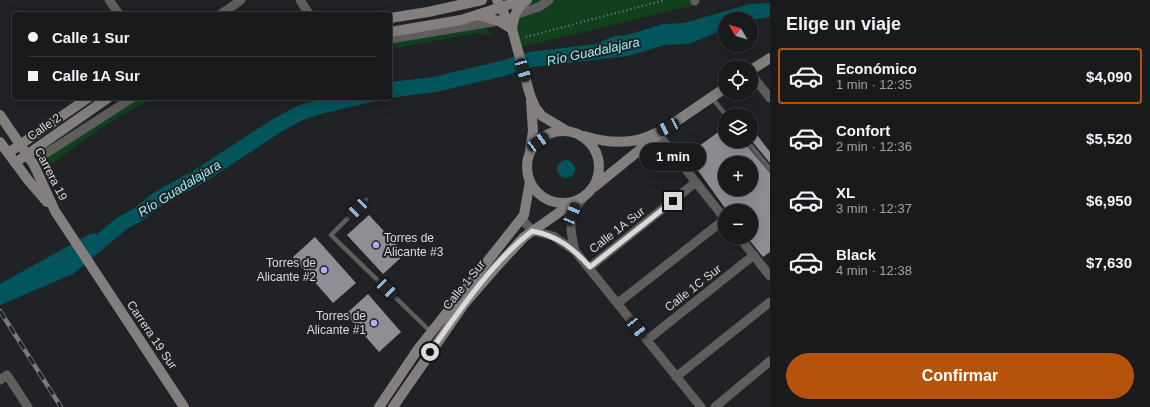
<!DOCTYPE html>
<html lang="es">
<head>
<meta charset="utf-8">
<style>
  :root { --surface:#191a1c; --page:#222325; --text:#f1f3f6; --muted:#9fa1a3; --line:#37383b; --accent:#b45309 }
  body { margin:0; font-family:Helvetica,sans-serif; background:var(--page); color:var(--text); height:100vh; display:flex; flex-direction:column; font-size:15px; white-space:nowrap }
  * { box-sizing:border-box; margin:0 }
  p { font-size:13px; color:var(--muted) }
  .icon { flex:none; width:22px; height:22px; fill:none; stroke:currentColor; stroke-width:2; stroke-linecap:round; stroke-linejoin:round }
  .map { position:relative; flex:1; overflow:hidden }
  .panel { display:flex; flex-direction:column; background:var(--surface); width:380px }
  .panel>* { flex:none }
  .hud { position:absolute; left:12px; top:12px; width:380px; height:88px; border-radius:4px; box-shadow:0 4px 16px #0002,0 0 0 1px var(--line); display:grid; align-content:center; height:88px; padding:0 16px; background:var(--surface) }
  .needle { width:26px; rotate:308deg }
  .tools { position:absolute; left:718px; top:12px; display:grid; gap:8px }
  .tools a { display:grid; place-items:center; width:40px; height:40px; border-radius:50%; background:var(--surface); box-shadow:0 4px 16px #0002,0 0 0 1px var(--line); font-size:20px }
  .end { position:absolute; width:18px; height:18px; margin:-9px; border:5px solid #d9dadc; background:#111; box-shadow:0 0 0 2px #111 }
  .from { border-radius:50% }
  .bubble { position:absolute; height:28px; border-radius:14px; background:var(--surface); box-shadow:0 4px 16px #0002,0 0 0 1px var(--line); font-size:13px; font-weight:700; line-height:28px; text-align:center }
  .car { position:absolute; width:12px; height:24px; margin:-12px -6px; border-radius:5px; box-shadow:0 0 3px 1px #0007; background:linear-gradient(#222 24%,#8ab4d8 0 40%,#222 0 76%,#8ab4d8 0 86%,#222 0) }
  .hud b { display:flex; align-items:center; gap:14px; height:38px; font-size:15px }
  .hud b+b { border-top:1px solid var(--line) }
  .hud i { width:10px; height:10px; background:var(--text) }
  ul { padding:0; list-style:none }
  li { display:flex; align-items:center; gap:12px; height:56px; margin:0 8px 6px; padding:0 8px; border:2px solid transparent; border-radius:4px }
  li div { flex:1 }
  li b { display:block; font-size:15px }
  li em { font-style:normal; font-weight:700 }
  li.active { border-color:var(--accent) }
  li>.icon { width:36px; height:36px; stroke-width:1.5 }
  h2 { padding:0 16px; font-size:18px; line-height:48px }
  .button { display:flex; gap:8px; margin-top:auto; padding:8px 16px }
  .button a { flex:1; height:46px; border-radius:24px; background:var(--accent); color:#fff; font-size:16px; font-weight:700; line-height:46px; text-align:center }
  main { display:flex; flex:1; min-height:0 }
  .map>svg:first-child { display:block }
  .green { fill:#123f1e }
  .water { fill:#01555b }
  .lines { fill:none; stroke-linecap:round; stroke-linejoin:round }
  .river { stroke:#01555b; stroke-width:19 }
  .building { fill:#8e8f94; fill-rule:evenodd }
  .path { stroke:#848588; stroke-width:2; stroke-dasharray:1 3; stroke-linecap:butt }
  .lane { stroke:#605d5d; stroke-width:4.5 }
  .street { stroke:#605d5d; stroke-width:9 }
  .secondary { stroke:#837f7f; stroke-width:10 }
  .rail-casing { stroke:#78797c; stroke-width:4.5 }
  .rail { stroke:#212226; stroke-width:3; stroke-dasharray:9; stroke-linecap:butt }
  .route { stroke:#d9dadc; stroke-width:5 }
  .poi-dot { fill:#b5acf8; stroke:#212226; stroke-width:1.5 }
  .labels { text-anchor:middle; stroke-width:4; stroke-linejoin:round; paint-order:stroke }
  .street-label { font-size:12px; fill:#d9dadc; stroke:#212226 }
  .poi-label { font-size:12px; fill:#d9dadc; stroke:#212226; text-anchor:end }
  .water-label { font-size:13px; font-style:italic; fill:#97f2f9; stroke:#212226 }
</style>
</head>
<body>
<main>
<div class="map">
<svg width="770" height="407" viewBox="0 0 770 407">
  <rect width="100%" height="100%" fill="#212226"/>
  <path class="green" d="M528,0H691L694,5L522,47L515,27Z
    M483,23L492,36L477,33L390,49V38Z
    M125,98H155C114,116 80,143 44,170L36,157L42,156Z"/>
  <path class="water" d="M770,3V17L751,20L725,19V29L689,44L665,45L628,56L533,67L504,76L436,92L390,98V82L433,77L500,61L529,52L596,44L614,36L627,35L663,24L684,23L750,4Z
    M324,98H388L321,114L303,120L281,132L205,182L161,206L143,220L127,229L73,274L0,305V288L65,260L118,217L135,208L153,193L196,169L273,119L297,106Z
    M557 169a9 9 0 1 1 18 0a9 9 0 1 1-18 0Z"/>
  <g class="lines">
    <path class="river" d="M0,295L93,243"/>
  </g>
  <path class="building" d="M725,127V141H743L770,173V252L763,257L747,237H751V211H727L687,155ZM725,163H751V189H725Z
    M751,127L770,152V163L751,140Z
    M369,215L405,254L383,274L347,235Z
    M315,237L356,283L333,303L293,257Z
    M368,294L401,332L379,352L346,314Z"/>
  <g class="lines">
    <path class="path" d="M526,37L665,0"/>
    <path class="lane" d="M712,98L726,115
      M747,141L770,169
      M366,200L331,235L431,332"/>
    <path class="street" d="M109,0L119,14
      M300,0L309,14
      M695,0V1
      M520,13L539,7L549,0
      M221,14L241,0
      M390,39L499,21
      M751,74L770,98
      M657,133L725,219
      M42,156L132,98
      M524,215L523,221L533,231L553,236L575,251L701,407
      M739,237L770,276
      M575,251C569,225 567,215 586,195
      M590,267L696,182
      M618,303L725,219
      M647,340L754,255
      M676,377L770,302
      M0,380L7,375L28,407
      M715,407L770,361"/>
    <path class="secondary" d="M497,0L512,29L530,95L535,107L542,116L567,131
      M478,15L499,21L512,29
      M390,18L428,12L482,0
      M512,29C514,17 516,7 527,0
      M390,32L461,20L523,0
      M751,70L770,58
      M0,115L34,165L55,211L184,407
      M527 167a36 36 0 1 1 72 0a36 36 0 1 1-72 0Z
      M584,136C607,143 634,145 656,133
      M0,142L28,180L47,202
      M530,151L533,131L531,101
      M8,153L88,98
      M15,163L108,98
      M594,187L668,127L725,88
      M379,407L418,349L524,215L530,181
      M393,407L465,303L498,265L524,237L577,200"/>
    <g class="rail-casing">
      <path id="rail" d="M0,311L61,407"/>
    </g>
    <use href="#rail" class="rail"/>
  </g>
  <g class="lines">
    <path class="route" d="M430,352C459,311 492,262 532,231C558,236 573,248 590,267L673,201"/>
  </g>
  <g class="poi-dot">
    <circle cx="376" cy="245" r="4"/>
    <circle cx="324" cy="270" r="4"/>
    <circle cx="374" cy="323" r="4"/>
  </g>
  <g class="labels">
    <g class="street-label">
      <text transform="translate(44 127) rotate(-35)" y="4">Calle 2</text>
      <text transform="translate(51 174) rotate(63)" y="4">Carrera 19</text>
      <text transform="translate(617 230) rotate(-38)" y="4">Calle 1A Sur</text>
      <text transform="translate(464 285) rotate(-51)" y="4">Calle 1 Sur</text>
      <text transform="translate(693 288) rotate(-38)" y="4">Calle 1C Sur</text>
      <text transform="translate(152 335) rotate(56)" y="4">Carrera 19 Sur</text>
    </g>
    <g class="poi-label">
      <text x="384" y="242" text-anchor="start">Torres de<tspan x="384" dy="14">Alicante #3</tspan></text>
      <text x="316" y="267">Torres de<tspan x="316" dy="14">Alicante #2</tspan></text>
      <text x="366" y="320">Torres de<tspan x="366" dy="14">Alicante #1</tspan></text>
    </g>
    <g class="water-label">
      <text transform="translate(593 51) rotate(-12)" y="5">Río Guadalajara</text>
      <text transform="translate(179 188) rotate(-32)" y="5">Río Guadalajara</text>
    </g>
  </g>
</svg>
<div class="tools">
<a><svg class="needle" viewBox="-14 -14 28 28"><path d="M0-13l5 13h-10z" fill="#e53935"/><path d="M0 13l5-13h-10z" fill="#9fa1a3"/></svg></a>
<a><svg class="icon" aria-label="locate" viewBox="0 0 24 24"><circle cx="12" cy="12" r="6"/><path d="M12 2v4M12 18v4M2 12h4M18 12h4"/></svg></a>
<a><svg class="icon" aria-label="layers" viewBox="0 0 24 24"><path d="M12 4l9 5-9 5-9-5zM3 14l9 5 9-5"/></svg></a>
<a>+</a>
<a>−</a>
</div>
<i class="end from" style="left:430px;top:352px"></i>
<i class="end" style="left:673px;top:201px"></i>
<div class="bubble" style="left:640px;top:143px;width:66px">1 min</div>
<i class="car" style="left:523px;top:70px;rotate:164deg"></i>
<i class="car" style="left:668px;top:127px;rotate:243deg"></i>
<i class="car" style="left:538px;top:142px;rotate:54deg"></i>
<i class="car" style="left:357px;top:209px;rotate:225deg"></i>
<i class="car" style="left:572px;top:214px;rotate:23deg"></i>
<i class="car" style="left:387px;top:289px;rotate:134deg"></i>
<i class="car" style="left:637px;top:328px;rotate:142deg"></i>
<div class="hud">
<b><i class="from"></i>Calle 1 Sur</b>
<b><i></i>Calle 1A Sur</b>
</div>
</div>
<section class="panel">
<h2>Elige un viaje</h2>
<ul>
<li class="active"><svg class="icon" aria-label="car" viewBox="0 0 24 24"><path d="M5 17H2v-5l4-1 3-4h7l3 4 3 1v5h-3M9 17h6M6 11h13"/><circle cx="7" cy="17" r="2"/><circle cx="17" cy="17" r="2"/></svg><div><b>Económico</b><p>1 min · 12:35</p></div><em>$4,090</em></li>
<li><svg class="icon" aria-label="car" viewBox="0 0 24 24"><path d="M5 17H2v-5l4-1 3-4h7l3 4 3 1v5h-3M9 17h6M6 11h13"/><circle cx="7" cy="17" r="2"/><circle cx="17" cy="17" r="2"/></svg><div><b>Confort</b><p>2 min · 12:36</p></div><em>$5,520</em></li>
<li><svg class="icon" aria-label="car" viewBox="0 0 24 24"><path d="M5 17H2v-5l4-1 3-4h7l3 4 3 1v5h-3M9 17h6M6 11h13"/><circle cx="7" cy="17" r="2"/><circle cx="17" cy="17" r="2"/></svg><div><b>XL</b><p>3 min · 12:37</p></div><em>$6,950</em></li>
<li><svg class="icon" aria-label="car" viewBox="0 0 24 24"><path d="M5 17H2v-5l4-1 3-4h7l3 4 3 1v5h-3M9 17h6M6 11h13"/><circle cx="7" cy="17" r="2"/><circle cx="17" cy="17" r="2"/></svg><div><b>Black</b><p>4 min · 12:38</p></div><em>$7,630</em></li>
</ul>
<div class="button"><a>Confirmar</a></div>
</section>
</main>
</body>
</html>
